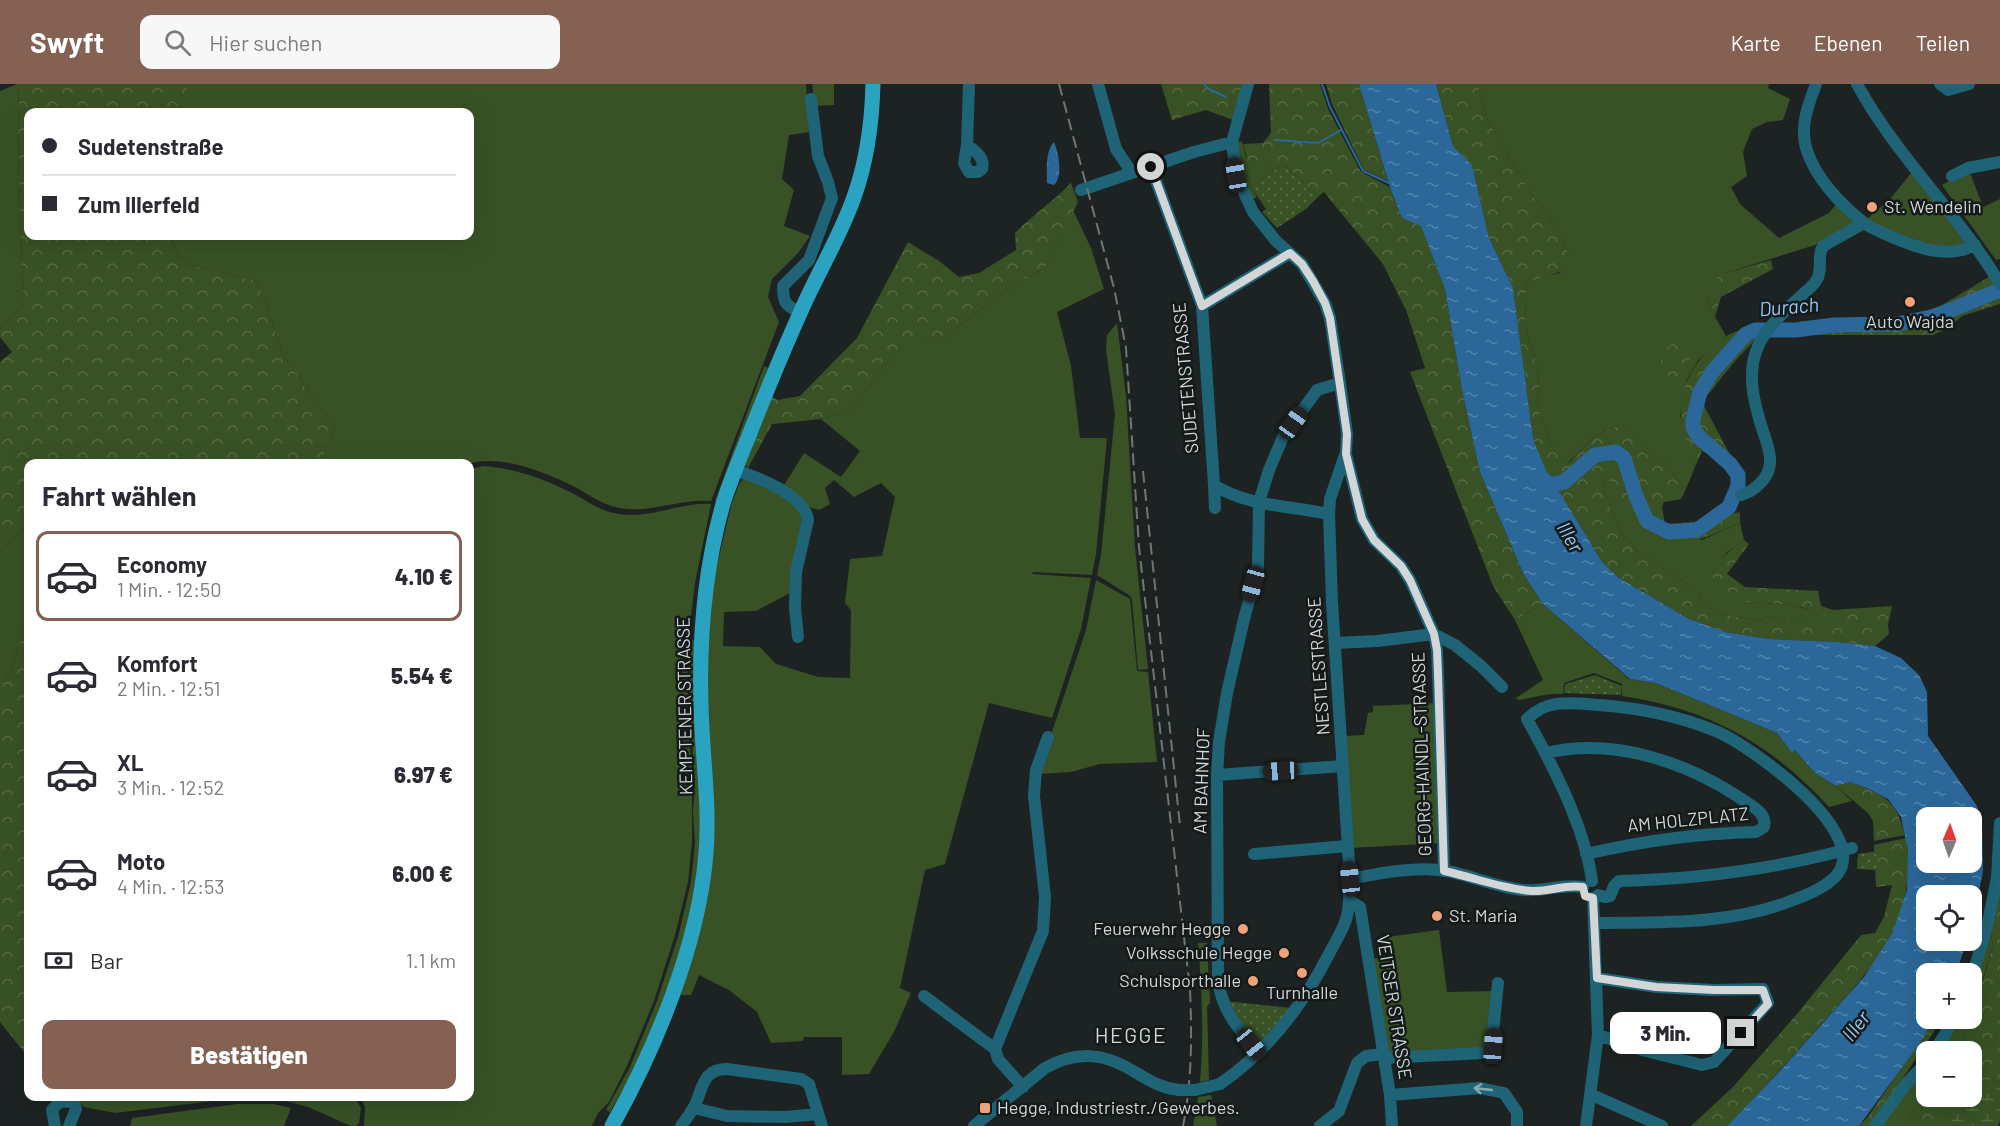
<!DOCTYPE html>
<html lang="de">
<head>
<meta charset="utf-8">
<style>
  :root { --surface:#fff; --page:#f7f7f7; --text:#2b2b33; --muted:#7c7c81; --line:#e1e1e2; --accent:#846152 }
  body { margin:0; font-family:Barlow,sans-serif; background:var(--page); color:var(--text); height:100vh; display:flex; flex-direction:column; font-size:22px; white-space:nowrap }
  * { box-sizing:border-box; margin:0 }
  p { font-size:20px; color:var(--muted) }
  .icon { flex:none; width:33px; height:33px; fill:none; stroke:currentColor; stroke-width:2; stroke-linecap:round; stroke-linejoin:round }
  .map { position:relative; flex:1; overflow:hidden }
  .side { position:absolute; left:24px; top:375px; width:450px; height:642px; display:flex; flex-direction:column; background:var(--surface); border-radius:12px; box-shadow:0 6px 24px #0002 }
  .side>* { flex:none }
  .banner { position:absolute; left:24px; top:24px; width:450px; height:132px; border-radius:12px; box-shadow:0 6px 24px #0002; display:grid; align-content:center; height:132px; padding:0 18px; background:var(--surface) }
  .needle { width:39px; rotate:2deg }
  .fabs { position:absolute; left:1916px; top:723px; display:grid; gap:12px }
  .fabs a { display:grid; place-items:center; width:66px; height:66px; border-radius:12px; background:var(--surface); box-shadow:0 6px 24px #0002; font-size:30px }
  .end { position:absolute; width:27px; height:27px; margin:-14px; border:8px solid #d2d6d6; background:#111; box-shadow:0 0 0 3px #111 }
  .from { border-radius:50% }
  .bubble { position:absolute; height:42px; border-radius:12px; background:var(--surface); box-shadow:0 6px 24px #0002; font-size:20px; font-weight:800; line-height:42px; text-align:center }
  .car { position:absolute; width:18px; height:36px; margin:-18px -9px; border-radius:8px; box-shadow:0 0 4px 2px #0007; background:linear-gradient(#222 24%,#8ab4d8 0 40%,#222 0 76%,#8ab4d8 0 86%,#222 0) }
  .banner b { display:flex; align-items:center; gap:21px; height:57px; font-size:22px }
  .banner b+b { border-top:2px solid var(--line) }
  .banner i { width:15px; height:15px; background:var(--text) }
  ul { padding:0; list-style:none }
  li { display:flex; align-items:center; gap:18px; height:90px; margin:0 12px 9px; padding:0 6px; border:3px solid transparent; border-radius:12px }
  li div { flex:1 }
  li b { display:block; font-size:22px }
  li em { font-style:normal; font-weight:800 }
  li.selected { border-color:var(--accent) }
  li>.icon { width:54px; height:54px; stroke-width:1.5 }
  h2 { padding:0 18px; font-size:27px; line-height:72px }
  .pay { display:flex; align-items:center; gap:15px; height:66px; padding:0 18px; font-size:22px }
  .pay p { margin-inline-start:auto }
  .button { display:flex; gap:12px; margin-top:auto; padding:12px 18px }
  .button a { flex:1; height:69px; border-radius:12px; background:var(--accent); color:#fff; font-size:24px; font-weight:800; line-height:69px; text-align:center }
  header { display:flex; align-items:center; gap:36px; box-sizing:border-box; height:84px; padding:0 30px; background:var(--accent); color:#fff }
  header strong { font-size:28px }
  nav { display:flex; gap:33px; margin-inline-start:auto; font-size:21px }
  .search { width:420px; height:54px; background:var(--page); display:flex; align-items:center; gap:15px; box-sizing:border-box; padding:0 21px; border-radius:12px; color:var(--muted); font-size:22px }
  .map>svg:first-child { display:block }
  .grass { fill:#385225 }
  .forest { fill:url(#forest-crowns) }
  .wetland { fill:url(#wetland-marsh) }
  .park { fill:url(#park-dots) }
  .water { fill:url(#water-ripples); fill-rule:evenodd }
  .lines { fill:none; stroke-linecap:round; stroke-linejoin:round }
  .stream { stroke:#2b6899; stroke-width:2 }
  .river { stroke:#2b6899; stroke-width:15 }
  .minor { stroke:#1f6476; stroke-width:12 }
  .major { stroke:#2aa3c1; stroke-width:15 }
  .rail { stroke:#717675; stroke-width:2; stroke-dasharray:12 6; stroke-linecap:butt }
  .minor-bridge { stroke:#1f6476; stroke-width:12 }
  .oneway { stroke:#8aa8b0 }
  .route { stroke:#d2d6d6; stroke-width:8 }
  .poi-dot { fill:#f0a378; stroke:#131a19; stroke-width:2 }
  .labels { text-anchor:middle; stroke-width:5; stroke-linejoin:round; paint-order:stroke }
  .poi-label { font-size:18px; fill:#d2d6d6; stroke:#131a19; text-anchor:start }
  .street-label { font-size:18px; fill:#d2d6d6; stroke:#131a19 }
  .water-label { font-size:20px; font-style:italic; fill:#97c6f1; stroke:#131a19 }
  .quarter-label { font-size:21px; letter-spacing:1.5px; fill:#d2d6d6; stroke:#131a19 }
</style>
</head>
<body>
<header>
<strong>Swyft</strong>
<div class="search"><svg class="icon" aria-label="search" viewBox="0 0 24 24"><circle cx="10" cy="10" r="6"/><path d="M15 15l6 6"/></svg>Hier suchen</div>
<nav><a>Karte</a><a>Ebenen</a><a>Teilen</a></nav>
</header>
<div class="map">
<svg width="2000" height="1042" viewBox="0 0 2000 1042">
  <defs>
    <pattern id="forest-crowns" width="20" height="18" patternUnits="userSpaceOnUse" patternTransform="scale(1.5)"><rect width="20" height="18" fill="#385225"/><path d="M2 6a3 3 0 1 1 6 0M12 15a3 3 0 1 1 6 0" fill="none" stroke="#546a44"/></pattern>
    <pattern id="wetland-marsh" width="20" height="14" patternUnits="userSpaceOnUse" patternTransform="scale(1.5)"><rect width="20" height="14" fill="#385225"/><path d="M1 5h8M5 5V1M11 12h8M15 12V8" fill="none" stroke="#546a44"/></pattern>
    <pattern id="park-dots" width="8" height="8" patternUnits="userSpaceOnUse" patternTransform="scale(1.5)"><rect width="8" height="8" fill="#385225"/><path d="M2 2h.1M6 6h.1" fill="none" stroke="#546a44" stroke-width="1.8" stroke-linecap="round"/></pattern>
    <pattern id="water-ripples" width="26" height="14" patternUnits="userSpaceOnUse" patternTransform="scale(1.5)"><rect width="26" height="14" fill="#2b6899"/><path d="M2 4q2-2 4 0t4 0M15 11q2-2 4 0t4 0" fill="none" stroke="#5384ab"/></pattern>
  </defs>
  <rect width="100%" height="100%" fill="#1d2322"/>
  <path class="grass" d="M17,0H19C16,74 22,147 23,221L0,245V7Z
    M187,0H806L809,48L789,51L782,95L794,106L784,142L810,152L798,169L772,195L768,213L779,238L711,417C679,414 647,431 615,423C599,419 587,409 573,402C543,387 501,370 467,380L320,379L335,345L283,271L265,216L257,197L192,181L180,174L170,152H470V28H187Z
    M812,0H834V21L815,22Z
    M1478,0H1769L1768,4L1790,15L1783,36L1767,38L1752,45L1743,68L1747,92L1731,103L1740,120L1779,154L1829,129L1839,117L1859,138L1815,161L1725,189L1707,211L1715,233L1726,252L1698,276L1687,295L1682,313L1680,332L1695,383L1686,405L1665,379L1645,369L1628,343C1603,337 1585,363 1568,379L1553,366L1537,320L1539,303L1537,282L1526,246L1525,215L1527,199L1541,193L1560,189L1569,170L1551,136L1530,108L1488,37Z
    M1242,57L1246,74L1270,81L1274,87L1251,103L1257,113L1251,116L1239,91L1235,59Z
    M1969,86L1983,123L2000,115V175L1996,176L1942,101Z
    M1912,88L1969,161L1938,165L1865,137L1891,114Z
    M1073,126L1091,164L1104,205L1057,228L1071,282L1080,354H1107L1096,470L1092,491L1033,488L1032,490L1091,494L1081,545L1052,634L989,619L945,780L925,786L900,904L911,909L894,948L869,990L842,991V953H804L803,957L771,959L757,928L729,906L699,891L691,911H675L699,837L704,620L712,502L731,422L739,400L744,394L786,413L804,430L792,508L756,527L724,528L723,562L760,563L776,580L818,593L850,594L851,526L845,519L850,475L882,472L895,413L881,399L854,413L834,396L825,404L830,420L819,426L809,423L783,403L804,369L841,393L860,367L821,335L853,324L881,284L904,263L944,253L1010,203L1045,184Z
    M1117,239L1126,312L1135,464L1148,585L1138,586L1132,515L1129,511L1097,491L1101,471L1115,330L1106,266L1107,251Z
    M764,282L768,284L719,418L715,417Z
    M483,382C514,384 545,395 572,409C586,416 598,426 614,429C648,437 678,418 711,420L695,499L688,556V622L692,703V759L688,798L675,851L654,917L627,982L609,1018L598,1029L592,1042H364L365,1023L360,1013L470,1012V385Z
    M1609,394L1615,401L1629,427L1642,444L1702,456L1740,439L1744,456L1726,469L1713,488L1751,518L1791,521L1819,528L1835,536L1829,543L1778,533L1755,536L1717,529L1700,518L1698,507L1640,469L1621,449L1602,401Z
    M28,440V532L12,583L0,607V467Z
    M1096,496L1130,515L1137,587L1148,588L1157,678L1100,680L1071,688L1038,690L1086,546Z
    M1543,520L1629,595L1656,599L1777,649L1792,669L1795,666L1815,689L1836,702L1852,717L1829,723C1770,659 1709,625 1622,612V600L1594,589L1564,599L1563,610C1548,609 1533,614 1518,616L1516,614L1543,596L1515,536Z
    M691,556L696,557L702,766L685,851L663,920L634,987L610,1028L606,1026L630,983L657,917L678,853L691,798L695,759L693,728L695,703L690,622Z
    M1437,619L1441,759L1350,764L1345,652L1364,651L1368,629L1373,628V622Z
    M1989,841L1993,861L1971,934V902Z
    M1439,846L1447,908L1495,907L1489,965L1387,972L1372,875L1389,872L1387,853Z
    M1198,859H1207L1210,919L1207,922L1209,996L1200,998C1204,951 1202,906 1198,859Z
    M1971,934L1961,960L1956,967L1936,968L1956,935Z
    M1926,982V1008L1905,1042H1877Z
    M1211,1011L1217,1042H1193L1198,1013Z
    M354,1012L361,1024L359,1039L356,1042H351L308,1023L275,1014H237L115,1029L84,1023L75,1013Z
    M237,1020H274L291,1024L284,1042H130L132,1034Z"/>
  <path class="forest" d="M19,0H187V28H28V152H170L180,174L192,181L257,197L265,216L283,271L335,345L320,379L28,380V440L0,467V278L12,268L0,253V245L23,221C22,147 16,74 19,0Z
    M1161,0H1244L1233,36L1206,26L1172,36Z
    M1269,0H1320L1328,25L1361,88L1390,103L1402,134L1421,141L1445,205L1462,306L1480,388L1524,491L1543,520L1515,536L1493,502L1410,288L1425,284L1406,226L1383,180L1324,108L1318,113L1284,80L1274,87L1270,81L1251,88L1243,60L1263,59L1271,49Z
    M1326,0H1359L1388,97L1364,86L1332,20Z
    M1436,0H1478L1488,37L1530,108L1551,136L1569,170L1570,183C1556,191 1541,192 1527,199L1525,215L1526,246L1537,282L1539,303L1537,320L1553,366L1569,379C1585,363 1603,337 1629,343L1645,369L1665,379L1686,405L1681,415L1664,418L1662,423L1665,440L1693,438L1740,428V439C1694,458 1662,479 1628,426C1621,415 1618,404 1608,395L1602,401L1621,449L1640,469L1698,507L1700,518L1717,529L1755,536L1778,533L1829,542L1834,536C1820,529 1805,523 1790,521C1774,519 1732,519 1720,511C1714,507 1713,502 1713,495C1712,478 1732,465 1744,456L1749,460L1727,490L1745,503L1818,507L1821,522L1833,526L1892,522L1888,541L1889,550L1875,562L1838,558L1769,555L1725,548L1689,535L1619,494L1602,478L1545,384L1533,354L1513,204L1489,154L1472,81L1453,62Z
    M1071,99L1078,118L1045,184L1010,203L944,253L904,264L881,284L853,324L821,335L772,340L748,384L745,381L772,313L778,316L800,312L857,254L908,158L939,177L959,193L979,189L1016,166L1015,149C1033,131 1053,117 1071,99Z
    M1771,176L1773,185L1721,213L1715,233L1707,211L1714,196L1725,189Z
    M1989,193L2000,210V220L1962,232L1949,244L1933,251H1799L1800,237L1907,234L1942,221Z
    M1764,239L1754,257L1735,277L1702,318L1737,384L1702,367L1695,383C1690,367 1683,351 1681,335C1677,302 1698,270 1725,253C1736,246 1751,243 1764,239Z
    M1684,253L1693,259C1690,279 1686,293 1666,300L1659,291C1661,267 1662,265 1684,253Z
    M28,532V973L0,938V607L12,583Z
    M1850,698C1883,711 1896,714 1905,751L1874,757L1873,737L1868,729L1836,702Z
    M1906,754C1912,785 1906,824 1891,852C1873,884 1848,911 1823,938C1792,974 1760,1008 1727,1042H1691L1733,1003L1797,930L1861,851L1875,849L1884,833L1892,801L1876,803L1874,761Z
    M2000,784V999L1986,992L1971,993V968H1956L1961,960L1977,917L1993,861L1989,841Z
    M1929,944L1935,946L1871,1042H1859L1867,1034Z
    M1926,1008V1012L1949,1013V1042H1905Z"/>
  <path class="wetland" d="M1986,992L2000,999V1037L1998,1042H1949V1013L1971,1012V993Z"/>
  <path class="park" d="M1284,80L1318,113L1306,125L1277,144L1262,128L1266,125L1251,103Z
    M1595,591L1622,602L1621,611L1564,609L1565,600Z
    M1877,767L1878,786L1857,785L1858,770Z
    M1225,917L1292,924L1258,965Z"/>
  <path class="water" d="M1359,0H1436L1453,62L1472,81L1489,154L1513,204L1533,354L1545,384L1602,478L1619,494L1689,535L1725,548L1769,555L1838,558L1875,562L1901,574L1919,591L1927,608L1928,652L1977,722L1982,743L1983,788L1971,843V812H1926V856L1967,857L1956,889L1926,890V934L1934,935L1920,959L1859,1042H1727L1779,988L1864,893L1892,850L1907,806L1908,767L1901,733L1888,715L1869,705L1850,698L1836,702L1815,689L1795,666L1792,669L1777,649L1656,599L1630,595L1543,520L1524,491L1480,388L1462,306L1445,205L1421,142L1402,134L1390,103ZM1926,734H1971V778H1926Z
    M1054,58C1059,69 1063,93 1054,101L1047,99C1047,86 1045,67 1054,58Z"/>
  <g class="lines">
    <path class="stream" d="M1204,0L1209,5L1226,13
      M1322,0L1330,23L1363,87L1391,100
      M1275,56L1318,59L1341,46"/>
    <path class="river" d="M1535,396L1554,400L1564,398L1595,371L1616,368L1624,374L1636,412L1647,437L1669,448L1697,446L1729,423L1738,402V391L1730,380L1698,352L1693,343V336L1700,308L1712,288L1746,250L1755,246H1796L1834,241L1897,240L1936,232L2000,206"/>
    <path class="minor" d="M1098,0L1116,65L1132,89
      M1248,0L1232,58L1236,91L1253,128L1276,157L1302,180L1325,219L1330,234L1340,299L1347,349L1346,370L1362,435L1374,456L1401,482L1410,496L1434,550L1437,566L1438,589L1444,787
      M1816,0C1808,21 1799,44 1807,67C1816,94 1840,120 1863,138C1870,144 1879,147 1887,151C1915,163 1946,176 1975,161
      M1857,0C1896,72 1958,129 2000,200
      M1940,0L1948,6L1969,0
      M967,61C975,67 985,73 982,85L978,88H969L964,79L967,61L969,0
      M1151,83L1202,222L1214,401C1246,422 1291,422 1329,430
      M1952,92L1968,84L2000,78
      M1081,106L1194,68L1232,58
      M1202,222L1290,169
      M800,228C785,222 783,218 783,202L809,176L832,114L828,98L818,72L811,15
      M735,386C757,393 805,411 808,436L796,488L795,524L798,553
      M1214,401L1215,424
      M1741,411C1755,407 1769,394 1770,379C1771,368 1766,357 1763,347C1757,329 1751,308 1752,289C1753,255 1776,235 1800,213C1805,208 1812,203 1816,197C1824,186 1816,173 1823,162L1864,139
      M1335,559L1377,557L1434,550L1455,561L1481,582L1502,603
      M1546,669C1613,653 1687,678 1743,716C1753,723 1767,729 1764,743L1756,748C1698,749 1643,757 1586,770
      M1217,691L1343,682
      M1254,770L1347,762
      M1350,795C1380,789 1416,782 1447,787C1472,792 1497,803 1523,806C1544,808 1563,799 1583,803
      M1592,797C1585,743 1553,682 1527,635C1548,614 1571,619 1599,621C1639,624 1680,632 1718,648C1750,662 1876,751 1835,793C1823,805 1804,812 1788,818C1726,841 1660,838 1595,839
      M1598,811L1605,813L1610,812L1614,802L1619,797C1698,795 1776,785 1852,764
      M1349,816L1360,823L1390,1011L1392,1042
      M1597,894L1656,903L1714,906L1763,905L1768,919L1714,978L1702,981L1646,967L1598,951
      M1971,897L1988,838L1997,794L2000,739
      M924,912L995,965
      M1934,968L1955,934
      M1259,969C1239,945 1223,929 1218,897L1217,691L1219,658L1227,609L1244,535L1258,483L1259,418L1269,386L1283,353L1317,306L1340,299
      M1384,974L1484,969L1491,967L1498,899
      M1220,1000C1268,967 1303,921 1329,870C1335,858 1344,845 1347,832C1350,820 1349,807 1350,795L1332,518L1329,430L1330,415L1345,371
      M1023,1003L998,975L995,965L1043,847L1045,813L1034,712L1036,686L1048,653
      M1390,1011L1480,1004L1504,1009L1517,1028V1042
      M1592,1011L1662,1042
      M694,1024L727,1032L785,1033L818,1030
      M55,1042L52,1026C59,1017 63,1016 74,1019L76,1025L69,1042
      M681,1042C686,1035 691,1029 695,1021C703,1003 703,985 727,985L801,995L809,1000L822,1042
      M974,1042L1045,984C1077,966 1105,969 1135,988C1150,997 1161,1004 1179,1006
      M1320,1042L1339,1027L1357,979L1366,972L1383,970
      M1586,1042L1598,951L1593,814
      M1875,1042L1906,1000L1926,979"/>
    <path class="major" d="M612,1042C656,963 699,860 706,769C710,720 702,670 701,621C699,553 704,487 723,420C730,398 739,376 748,354C765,311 782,269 801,227C817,190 841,151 854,113C867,77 872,38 873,0"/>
    <path class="rail" d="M1059,0L1114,204L1126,264L1139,463L1190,905C1192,952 1192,996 1183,1042
      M1143,387L1180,742"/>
    <path class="minor-bridge" d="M1179,1006H1195L1220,1000"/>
  </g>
  <defs><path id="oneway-shaft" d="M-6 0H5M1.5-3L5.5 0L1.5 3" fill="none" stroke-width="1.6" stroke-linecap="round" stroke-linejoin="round" transform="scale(1.5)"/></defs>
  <use class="oneway" href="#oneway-shaft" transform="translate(1483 1005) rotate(-174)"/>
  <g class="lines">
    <path class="route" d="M1151,83L1202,222L1290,169L1302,180L1313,197L1325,219L1330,234L1347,350L1346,370L1362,435L1374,456L1401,482L1410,496L1434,550L1437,566L1438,589L1444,787C1473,793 1502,805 1532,807C1549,808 1565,800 1583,803L1585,812L1593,814L1597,894L1656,903L1714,906H1763L1768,920L1741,949"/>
  </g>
  <g class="poi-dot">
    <circle cx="1872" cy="123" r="6"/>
    <circle cx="1910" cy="218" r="6"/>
    <circle cx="1437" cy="832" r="6"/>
    <circle cx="1243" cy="845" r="6"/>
    <circle cx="1284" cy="869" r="6"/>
    <circle cx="1302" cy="889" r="6"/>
    <circle cx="1253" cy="897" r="6"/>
    <rect x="979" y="1018" width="12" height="12" rx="3"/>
  </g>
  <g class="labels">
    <g class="poi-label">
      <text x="1884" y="129">St. Wendelin</text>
      <text x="1910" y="244" text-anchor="middle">Auto Wajda</text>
      <text x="1449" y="838">St. Maria</text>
      <text x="1231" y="851" text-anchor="end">Feuerwehr Hegge</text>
      <text x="1272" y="875" text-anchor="end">Volksschule Hegge</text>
      <text x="1241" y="903" text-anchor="end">Schulsporthalle</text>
      <text x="1302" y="915" text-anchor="middle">Turnhalle</text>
      <text x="997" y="1030">Hegge, Industriestr./Gewerbes.</text>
    </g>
    <g class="street-label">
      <text transform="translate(1186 294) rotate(-95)" y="6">SUDETENSTRASSE</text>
      <text transform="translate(1319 582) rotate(-94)" y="6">NESTLESTRASSE</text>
      <text transform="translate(685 622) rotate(-91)" y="6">KEMPTENER STRASSE</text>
      <text transform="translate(1422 670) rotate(-92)" y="6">GEORG-HAINDL-STRASSE</text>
      <text transform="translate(1202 697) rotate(-88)" y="6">AM BAHNHOF</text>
      <text transform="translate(1688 736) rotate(-6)" y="6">AM HOLZPLATZ</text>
      <text transform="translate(1394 923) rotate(81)" y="6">VEITSER STRASSE</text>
    </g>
    <g class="water-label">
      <text transform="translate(1789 223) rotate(-5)" y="7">Durach</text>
      <text transform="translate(1570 453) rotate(60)" y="7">Iller</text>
      <text transform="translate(1856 942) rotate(-52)" y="7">Iller</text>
    </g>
    <g class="quarter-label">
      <text x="1131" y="959">HEGGE</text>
    </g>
  </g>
</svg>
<div class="fabs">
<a><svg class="needle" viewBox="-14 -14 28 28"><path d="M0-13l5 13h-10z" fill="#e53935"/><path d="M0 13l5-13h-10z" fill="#7c7c81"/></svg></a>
<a><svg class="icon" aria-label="locate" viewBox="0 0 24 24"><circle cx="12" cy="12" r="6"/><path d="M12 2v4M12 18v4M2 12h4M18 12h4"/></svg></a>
<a>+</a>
<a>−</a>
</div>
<i class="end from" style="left:1151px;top:83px"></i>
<i class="end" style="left:1741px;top:949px"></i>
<div class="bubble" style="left:1610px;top:928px;width:111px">3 Min.</div>
<i class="car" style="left:1236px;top:91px;rotate:351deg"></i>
<i class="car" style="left:1293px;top:339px;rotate:35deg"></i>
<i class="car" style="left:1253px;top:500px;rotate:195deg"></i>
<i class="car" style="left:1281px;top:687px;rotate:267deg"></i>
<i class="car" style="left:1350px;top:795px;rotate:354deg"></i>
<i class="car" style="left:1251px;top:960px;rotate:141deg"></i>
<i class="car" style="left:1493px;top:962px;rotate:4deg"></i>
<div class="banner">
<b><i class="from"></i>Sudetenstraße</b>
<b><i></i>Zum Illerfeld</b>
</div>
<section class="side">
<h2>Fahrt wählen</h2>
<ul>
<li class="selected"><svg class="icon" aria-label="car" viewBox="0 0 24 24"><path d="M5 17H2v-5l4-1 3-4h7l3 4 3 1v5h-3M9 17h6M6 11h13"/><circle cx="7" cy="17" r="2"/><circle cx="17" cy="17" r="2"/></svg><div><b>Economy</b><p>1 Min. · 12:50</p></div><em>4.10 €</em></li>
<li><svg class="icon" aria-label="car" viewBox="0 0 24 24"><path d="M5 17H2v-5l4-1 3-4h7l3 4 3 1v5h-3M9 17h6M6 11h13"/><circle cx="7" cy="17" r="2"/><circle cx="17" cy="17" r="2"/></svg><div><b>Komfort</b><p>2 Min. · 12:51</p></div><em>5.54 €</em></li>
<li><svg class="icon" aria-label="car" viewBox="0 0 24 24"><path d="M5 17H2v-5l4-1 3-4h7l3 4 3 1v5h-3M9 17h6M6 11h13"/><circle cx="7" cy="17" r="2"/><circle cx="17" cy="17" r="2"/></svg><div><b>XL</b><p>3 Min. · 12:52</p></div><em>6.97 €</em></li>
<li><svg class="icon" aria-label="car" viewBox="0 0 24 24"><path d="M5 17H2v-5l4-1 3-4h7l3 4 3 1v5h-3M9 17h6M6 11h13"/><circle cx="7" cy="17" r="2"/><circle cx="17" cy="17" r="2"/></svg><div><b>Moto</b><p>4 Min. · 12:53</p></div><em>6.00 €</em></li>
</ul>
<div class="pay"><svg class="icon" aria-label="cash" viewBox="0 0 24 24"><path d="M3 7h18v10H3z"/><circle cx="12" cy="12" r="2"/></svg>Bar<p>1.1 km</p></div>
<div class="button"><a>Bestätigen</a></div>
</section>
</div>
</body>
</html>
